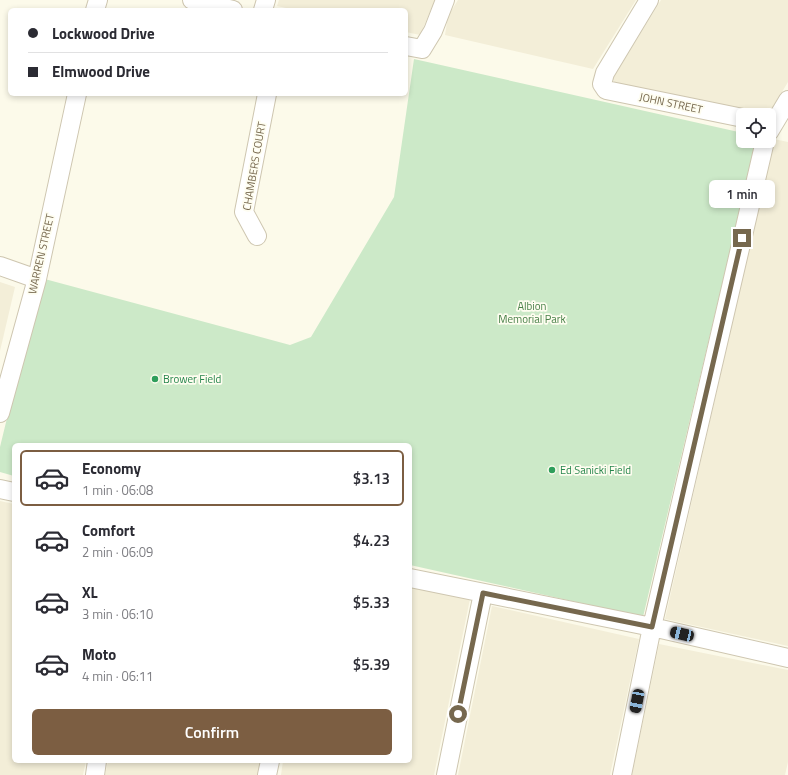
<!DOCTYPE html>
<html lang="en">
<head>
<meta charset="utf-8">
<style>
  :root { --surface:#fff; --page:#f7f7f7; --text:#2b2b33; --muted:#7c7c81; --line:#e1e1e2; --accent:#7c5e42 }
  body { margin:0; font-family:"Titillium Web",sans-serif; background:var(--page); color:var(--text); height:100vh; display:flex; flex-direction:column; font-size:15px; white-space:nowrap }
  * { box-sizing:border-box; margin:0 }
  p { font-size:13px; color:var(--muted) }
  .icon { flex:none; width:22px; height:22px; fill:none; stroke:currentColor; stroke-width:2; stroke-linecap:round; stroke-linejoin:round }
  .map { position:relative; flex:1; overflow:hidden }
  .sheet { position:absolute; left:12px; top:443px; width:400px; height:320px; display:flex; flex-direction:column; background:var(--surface); border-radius:6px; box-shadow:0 2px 6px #0003 }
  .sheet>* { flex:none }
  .hud { position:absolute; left:8px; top:8px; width:400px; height:88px; border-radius:6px; box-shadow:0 2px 6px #0003; display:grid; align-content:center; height:88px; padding:0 20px; background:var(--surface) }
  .fabs { position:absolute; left:736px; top:108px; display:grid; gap:8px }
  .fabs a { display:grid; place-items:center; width:40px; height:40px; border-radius:6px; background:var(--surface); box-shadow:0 2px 6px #0003; font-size:20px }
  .end { position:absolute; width:18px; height:18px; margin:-9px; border:5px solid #76684e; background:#fff; box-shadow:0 0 0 2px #fff }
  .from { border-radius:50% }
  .bubble { position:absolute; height:28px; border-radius:6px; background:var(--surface); box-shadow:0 2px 6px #0003; font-size:13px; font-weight:600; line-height:28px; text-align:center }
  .car { position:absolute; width:12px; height:24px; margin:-12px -6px; border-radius:5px; box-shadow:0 0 3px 1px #0007; background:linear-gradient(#222 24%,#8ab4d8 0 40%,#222 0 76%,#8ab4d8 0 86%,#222 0) }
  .hud b { display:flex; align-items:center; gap:14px; height:38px; font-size:15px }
  .hud b+b { border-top:1px solid var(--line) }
  .hud i { width:10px; height:10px; background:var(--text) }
  ul { padding:7px 0 0; list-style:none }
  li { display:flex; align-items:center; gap:12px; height:56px; margin:0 8px 6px; padding:0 12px; border:2px solid transparent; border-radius:6px }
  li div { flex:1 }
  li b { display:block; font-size:15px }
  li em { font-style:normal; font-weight:600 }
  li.current { border-color:var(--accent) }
  li>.icon { width:36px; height:36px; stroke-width:1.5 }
  .button { display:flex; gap:8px; margin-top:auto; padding:8px 20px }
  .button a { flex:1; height:46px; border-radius:6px; background:var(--accent); color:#fff; font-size:16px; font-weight:600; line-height:46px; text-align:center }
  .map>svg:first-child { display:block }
  .residential { fill:#f3eed8 }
  .green { fill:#cce9c8 }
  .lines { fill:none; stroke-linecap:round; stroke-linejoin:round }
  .street-casing { stroke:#cec6b0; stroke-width:20 }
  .street { stroke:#fff; stroke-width:18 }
  .route { stroke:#76684e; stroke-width:5 }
  .leisure-dot { fill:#2e9e5b; stroke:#fefdf0; stroke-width:1.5 }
  .labels { text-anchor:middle; stroke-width:3.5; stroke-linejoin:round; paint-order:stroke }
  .street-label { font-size:11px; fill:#76684e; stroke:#fefdf0 }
  .park-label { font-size:11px; fill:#498149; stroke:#fefdf0 }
  .leisure-label { font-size:11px; fill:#27864d; stroke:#fefdf0; text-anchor:start }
</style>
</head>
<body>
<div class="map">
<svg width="788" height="775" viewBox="0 0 788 775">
  <rect width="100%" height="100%" fill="#fcfaea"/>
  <path class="residential" d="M279,0H435L420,35L406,32V10H295L277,6Z
    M458,0H636L593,69L445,35L448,16Z
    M661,0H788V82L768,115L615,84L613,78Z
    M774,139L788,142V646L665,619Z
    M0,282L15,287L0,351Z
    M0,501L14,504V761H86L83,775H0Z
    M410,587L470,599L434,775H281L283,761H410Z
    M492,606L639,639L610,775H458Z
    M659,644L788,670V762L785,775H632Z
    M108,761H262L259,775H105Z"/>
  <path class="green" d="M414,59L743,133V141H756L643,617L410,565V445H14V476L0,472V447L41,278L290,345L311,337L394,197Z"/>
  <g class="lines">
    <g class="street-casing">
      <path id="street" d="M192,0L233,10
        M649,0L605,73L602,84L606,90L743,118
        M95,10L98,0
        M263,10L266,0
        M406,46L422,49L433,31L445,0
        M769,132L788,100
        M257,236L244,212L267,94
        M0,266L37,279
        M0,413L37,279L77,94
        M0,489L14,492
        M410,578L652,627L788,658
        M95,775L97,761
        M267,775L270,761
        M446,775L483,593
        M622,775L652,627L765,141"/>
    </g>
    <use href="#street" class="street"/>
  </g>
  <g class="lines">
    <path class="route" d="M458,714L483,593L652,627L742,238"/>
  </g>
  <g class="leisure-dot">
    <circle cx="155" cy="379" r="4"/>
    <circle cx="552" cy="470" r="4"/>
  </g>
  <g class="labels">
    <g class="street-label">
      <text transform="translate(671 103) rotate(12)" y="4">JOHN STREET</text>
      <text transform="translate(254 166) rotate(-80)" y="4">CHAMBERS COURT</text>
      <text transform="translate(41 254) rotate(-77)" y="4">WARREN STREET</text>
    </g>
    <g class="park-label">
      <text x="532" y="310">Albion<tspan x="532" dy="13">Memorial Park</tspan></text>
    </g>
    <g class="leisure-label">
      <text x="163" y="383">Brower Field</text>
      <text x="560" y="474">Ed Sanicki Field</text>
    </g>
  </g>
</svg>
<div class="fabs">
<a><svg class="icon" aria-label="locate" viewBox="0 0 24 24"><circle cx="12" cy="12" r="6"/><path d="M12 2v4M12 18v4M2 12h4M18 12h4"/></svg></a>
</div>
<i class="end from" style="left:458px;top:714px"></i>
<i class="end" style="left:742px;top:238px"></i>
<div class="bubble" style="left:709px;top:180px;width:66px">1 min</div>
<i class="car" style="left:682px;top:634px;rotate:283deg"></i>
<i class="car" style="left:637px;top:701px;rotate:191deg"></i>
<div class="hud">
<b><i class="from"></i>Lockwood Drive</b>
<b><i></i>Elmwood Drive</b>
</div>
<section class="sheet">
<ul>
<li class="current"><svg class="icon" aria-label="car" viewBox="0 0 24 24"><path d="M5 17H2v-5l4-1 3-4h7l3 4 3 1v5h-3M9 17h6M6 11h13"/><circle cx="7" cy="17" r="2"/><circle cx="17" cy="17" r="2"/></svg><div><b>Economy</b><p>1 min · 06:08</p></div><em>$3.13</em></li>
<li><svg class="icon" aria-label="car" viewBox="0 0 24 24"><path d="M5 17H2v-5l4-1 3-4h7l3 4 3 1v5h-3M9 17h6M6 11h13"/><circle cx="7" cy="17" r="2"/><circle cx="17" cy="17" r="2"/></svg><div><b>Comfort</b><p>2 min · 06:09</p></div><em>$4.23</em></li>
<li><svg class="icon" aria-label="car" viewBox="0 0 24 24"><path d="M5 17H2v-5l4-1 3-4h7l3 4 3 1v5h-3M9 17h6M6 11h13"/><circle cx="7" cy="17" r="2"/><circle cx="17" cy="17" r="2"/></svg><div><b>XL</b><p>3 min · 06:10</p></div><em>$5.33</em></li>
<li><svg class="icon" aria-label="car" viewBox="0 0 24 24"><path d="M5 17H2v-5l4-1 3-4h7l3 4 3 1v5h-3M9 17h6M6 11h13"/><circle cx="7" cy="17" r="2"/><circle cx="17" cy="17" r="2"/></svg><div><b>Moto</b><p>4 min · 06:11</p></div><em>$5.39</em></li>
</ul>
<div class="button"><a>Confirm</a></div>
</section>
</div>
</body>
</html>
